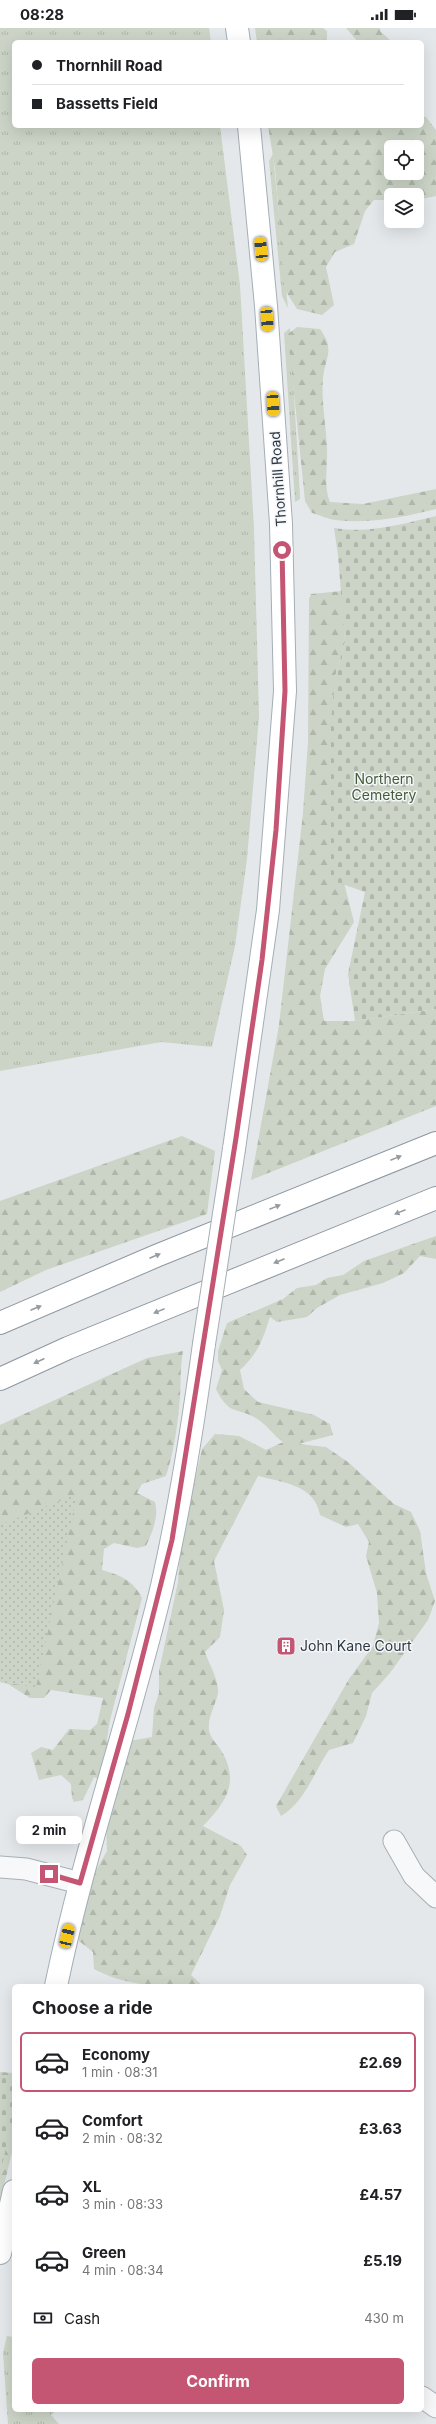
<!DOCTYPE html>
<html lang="en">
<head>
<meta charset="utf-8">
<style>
  :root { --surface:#fff; --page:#f6f6f6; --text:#202124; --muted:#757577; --line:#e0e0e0; --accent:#c45573 }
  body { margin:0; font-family:Inter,sans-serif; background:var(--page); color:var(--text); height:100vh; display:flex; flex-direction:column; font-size:15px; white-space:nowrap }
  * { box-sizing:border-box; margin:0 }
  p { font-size:13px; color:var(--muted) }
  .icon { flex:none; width:22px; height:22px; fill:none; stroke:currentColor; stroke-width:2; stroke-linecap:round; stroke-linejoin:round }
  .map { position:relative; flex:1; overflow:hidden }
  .sheet { position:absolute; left:12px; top:1956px; width:412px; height:428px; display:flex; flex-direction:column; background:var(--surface); border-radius:6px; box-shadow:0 4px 16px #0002 }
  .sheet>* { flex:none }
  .guide { position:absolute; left:12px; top:12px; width:412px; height:88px; border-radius:6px; box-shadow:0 4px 16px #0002; display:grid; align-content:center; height:88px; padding:0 20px; background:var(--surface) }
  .controls { position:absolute; left:384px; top:112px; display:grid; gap:8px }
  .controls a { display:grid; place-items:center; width:40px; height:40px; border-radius:6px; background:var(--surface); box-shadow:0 4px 16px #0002; font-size:20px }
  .end { position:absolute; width:18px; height:18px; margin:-9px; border:5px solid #c45573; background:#fff; box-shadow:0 0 0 2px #fff }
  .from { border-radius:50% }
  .bubble { position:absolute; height:28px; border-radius:6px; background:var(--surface); box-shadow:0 4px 16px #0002; font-size:13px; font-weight:700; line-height:28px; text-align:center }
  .car { position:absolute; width:12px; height:24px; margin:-12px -6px; border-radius:5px; box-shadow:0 0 3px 1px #0007; background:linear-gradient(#f5c518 24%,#345 0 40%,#f5c518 0 76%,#345 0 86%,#f5c518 0) }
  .guide b { display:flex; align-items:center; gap:14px; height:38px; font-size:15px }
  .guide b+b { border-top:1px solid var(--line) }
  .guide i { width:10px; height:10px; background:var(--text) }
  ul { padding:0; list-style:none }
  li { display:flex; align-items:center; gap:12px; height:60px; margin:0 8px 6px; padding:0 12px; border:2px solid transparent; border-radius:6px }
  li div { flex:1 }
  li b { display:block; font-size:15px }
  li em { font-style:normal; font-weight:700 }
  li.selected { border-color:var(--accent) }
  li>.icon { width:36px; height:36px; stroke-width:1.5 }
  h2 { padding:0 20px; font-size:18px; line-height:48px }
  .pay { display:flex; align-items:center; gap:10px; height:44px; padding:0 20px; font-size:15px }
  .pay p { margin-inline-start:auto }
  .button { display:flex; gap:8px; margin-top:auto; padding:8px 20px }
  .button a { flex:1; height:46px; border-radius:6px; background:var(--accent); color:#fff; font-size:16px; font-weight:700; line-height:46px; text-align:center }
  .status { display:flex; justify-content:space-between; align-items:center; height:28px; padding:0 20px; background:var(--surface); direction:ltr }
  .status svg { height:11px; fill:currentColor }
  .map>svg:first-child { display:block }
  .grass { fill:url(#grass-tufts) }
  .forest { fill:url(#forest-firs); fill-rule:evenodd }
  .cemetery { fill:url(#cemetery-stones) }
  .park { fill:url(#park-dots) }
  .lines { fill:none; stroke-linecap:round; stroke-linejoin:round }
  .minor-casing { stroke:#a9afb5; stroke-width:23 }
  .primary-casing { stroke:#a5aeb6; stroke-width:24 }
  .motorway-casing { stroke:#8d97a1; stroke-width:24 }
  .minor { stroke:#f7f8f9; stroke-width:21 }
  .primary { stroke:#fff; stroke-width:22 }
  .motorway { stroke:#fff; stroke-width:22 }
  .primary-bridge-casing { stroke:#a5aeb6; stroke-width:24; stroke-linecap:butt }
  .primary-bridge { stroke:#fff; stroke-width:22 }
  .oneway { fill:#969ba0 }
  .route { stroke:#c45573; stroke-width:5 }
  .labels { text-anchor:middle; stroke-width:3; stroke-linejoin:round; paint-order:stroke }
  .street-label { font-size:14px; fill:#2d3742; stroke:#f4f6f8 }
  .park-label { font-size:14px; fill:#465d3c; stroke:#f4f6f8 }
  .poi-label { font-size:14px; fill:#2d3742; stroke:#f4f6f8; text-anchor:start }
</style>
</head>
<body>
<div class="status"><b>08:28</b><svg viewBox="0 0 49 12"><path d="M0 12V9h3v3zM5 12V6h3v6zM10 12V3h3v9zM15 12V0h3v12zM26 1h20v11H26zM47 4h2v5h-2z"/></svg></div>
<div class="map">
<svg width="436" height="2396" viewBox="0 0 436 2396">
  <defs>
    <pattern id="grass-tufts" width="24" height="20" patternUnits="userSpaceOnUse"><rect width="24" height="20" fill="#cbd4c6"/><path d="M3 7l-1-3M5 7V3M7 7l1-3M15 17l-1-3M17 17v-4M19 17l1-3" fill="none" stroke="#afb7ab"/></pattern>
    <pattern id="forest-firs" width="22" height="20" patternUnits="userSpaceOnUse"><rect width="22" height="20" fill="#cbd4c6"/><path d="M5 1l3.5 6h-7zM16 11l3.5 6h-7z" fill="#afb7ab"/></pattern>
    <pattern id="cemetery-stones" width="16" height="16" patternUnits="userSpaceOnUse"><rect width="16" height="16" fill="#cbd4c6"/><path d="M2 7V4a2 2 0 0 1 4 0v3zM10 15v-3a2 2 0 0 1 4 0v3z" fill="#afb7ab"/></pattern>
    <pattern id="park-dots" width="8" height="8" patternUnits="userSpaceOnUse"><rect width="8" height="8" fill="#cbd4c6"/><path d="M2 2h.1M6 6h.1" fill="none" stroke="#afb7ab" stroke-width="1.8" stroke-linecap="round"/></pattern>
  </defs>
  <rect width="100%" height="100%" fill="#e4e8eb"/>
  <path class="grass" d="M0,0H209L211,14H14V98H220L240,257L254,501L259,688L247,831L235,918L212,1019L161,1014L0,1043Z
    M273,126L288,280L282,268L269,133Z
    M290,300L300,468V471L295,474L284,305Z
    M7,2308L14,2309V2382H56L51,2387L59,2396H8L3,2325Z"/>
  <path class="forest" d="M255,0H323L327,3V14H257Z
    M346,0H380V3L392,14H358Z
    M422,88L426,89L436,102V168L417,172V167H391V172H374L365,183L354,216L335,224L326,239L334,277L322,287L297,281L285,262L275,140L268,98H422ZM391,119H417V145H391Z
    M297,299L320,301C335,322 326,327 323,350C321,372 326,397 327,420C328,438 323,458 330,474L363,476L436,461V481C405,489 368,496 335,492C328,491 319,487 312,485L305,473L288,306Z
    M342,563L345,614L335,649L342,847L354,894L325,941L320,968L324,993H355L436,981V1078L251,1152L279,997L303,785L308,714L309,571L311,566Z
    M182,1108L215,1123L207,1186L46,1242L0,1264V1173Z
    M436,1208V1231L420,1228L404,1245L383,1255L340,1267L317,1280L307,1289L277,1294L270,1289C262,1313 259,1324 240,1342L244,1361L258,1374L314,1387L330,1396L333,1407L298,1416L326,1419L348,1434L394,1476L411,1484L420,1503L426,1545L435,1573L428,1592L390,1645L372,1665L366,1688L353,1715L329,1722C314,1744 305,1774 281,1788L276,1778L349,1651L373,1618L379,1595L377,1565L366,1528L369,1514L358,1496L346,1499L320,1487C315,1457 282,1454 258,1448L214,1533L224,1582L220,1609L205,1624C209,1636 219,1652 218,1665C216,1677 205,1693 210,1706C212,1712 219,1718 222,1724C240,1755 225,1775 203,1798L241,1818L247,1827L230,1857L220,1888L191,1947L203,1958C163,1958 130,1960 94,1941L93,1924L79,1913V1892L86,1860L107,1823L106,1793L116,1756L123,1747L129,1713L152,1709L154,1680L159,1665V1643L178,1554L180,1524L189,1478L202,1421L215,1406L239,1408L266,1422L283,1414C274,1408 268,1398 259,1392C239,1378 230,1390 216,1361L222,1342L218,1333V1323L227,1295L283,1271L297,1260L316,1257L327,1250L343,1247L364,1233Z
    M183,1323C180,1339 181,1354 180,1369C178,1395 174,1424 166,1448L142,1456L137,1465L155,1474C159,1489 152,1505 146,1518L137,1520L114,1515L104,1521L102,1542C120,1547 133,1552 142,1570L110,1692L107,1711L109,1727L100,1752L94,1749L83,1772L74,1774L72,1770L71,1756L61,1747L39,1752L31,1725L41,1719L53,1722L69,1701L90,1702L97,1696L103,1670L51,1662L44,1670H30L8,1656L0,1654V1397L147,1330Z
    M0,2044L14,2045V2116L0,2174Z"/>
  <path class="cemetery" d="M436,488V981L355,993L348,946L365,864L331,852V695L335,649L345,614L338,527L334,500C369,506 402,496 436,488Z
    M0,2047L14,2049V2087L0,2145Z"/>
  <path class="park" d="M77,1466L36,1659L0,1654V1497Z"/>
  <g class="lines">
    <g class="minor-casing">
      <path id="minor" d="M394,1813L414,1848L436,1869
        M0,1839L26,1841L80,1855
        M422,2369L436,2379"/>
    </g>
    <g class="primary-casing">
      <path id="primary" d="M237,0L239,14
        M234,1121L268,882L285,663L281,496L266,278L249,98
        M56,1958C84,1823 130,1692 162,1558C180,1478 193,1397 204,1316
        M0,2225L14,2163"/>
    </g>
    <g class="motorway-casing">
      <path id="motorway" d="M0,1295L156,1228L436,1115
        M0,1351L68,1320L436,1170"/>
    </g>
    <use href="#minor" class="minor"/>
    <use href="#primary" class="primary"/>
    <use href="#motorway" class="motorway"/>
    <g class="primary-bridge-casing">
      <path id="primary-bridge" d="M204,1316L234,1121"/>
    </g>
    <use href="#primary-bridge" class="primary-bridge"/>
  </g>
  <defs><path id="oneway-solid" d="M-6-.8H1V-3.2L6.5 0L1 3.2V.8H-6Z"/></defs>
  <g class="oneway">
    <use href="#oneway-solid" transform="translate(396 1130) rotate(-22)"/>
    <use href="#oneway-solid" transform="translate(275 1179) rotate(-22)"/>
    <use href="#oneway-solid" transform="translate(400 1184) rotate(158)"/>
    <use href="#oneway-solid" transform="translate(155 1228) rotate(-23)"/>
    <use href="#oneway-solid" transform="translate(279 1233) rotate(157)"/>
    <use href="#oneway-solid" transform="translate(36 1280) rotate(-23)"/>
    <use href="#oneway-solid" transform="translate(159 1283) rotate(158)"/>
    <use href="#oneway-solid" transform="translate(39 1333) rotate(155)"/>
  </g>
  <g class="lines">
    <path class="route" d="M49,1846L80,1855L128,1686L172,1512L236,1110L262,932L276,802L285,663L282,522"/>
  </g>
  <defs>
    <g id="building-square" transform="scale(1)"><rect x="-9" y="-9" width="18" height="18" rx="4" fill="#c45573" stroke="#f4f6f8"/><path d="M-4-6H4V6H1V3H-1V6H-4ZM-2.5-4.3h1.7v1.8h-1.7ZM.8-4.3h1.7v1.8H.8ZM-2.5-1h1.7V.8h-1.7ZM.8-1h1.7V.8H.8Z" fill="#fff"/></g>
  </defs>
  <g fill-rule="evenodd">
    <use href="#building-square" x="286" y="1618"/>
  </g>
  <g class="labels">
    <g class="street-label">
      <text transform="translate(278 451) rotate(-94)" y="5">Thornhill Road</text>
    </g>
    <g class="park-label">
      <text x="384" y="756">Northern<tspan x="384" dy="16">Cemetery</tspan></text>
    </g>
    <g class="poi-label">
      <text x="300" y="1623">John Kane Court</text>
    </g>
  </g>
</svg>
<div class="controls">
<a><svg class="icon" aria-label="locate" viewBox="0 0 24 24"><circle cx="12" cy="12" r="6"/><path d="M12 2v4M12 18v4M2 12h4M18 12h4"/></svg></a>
<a><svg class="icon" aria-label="layers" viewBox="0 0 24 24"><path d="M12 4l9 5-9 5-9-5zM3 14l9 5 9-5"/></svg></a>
</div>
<i class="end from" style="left:282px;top:522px"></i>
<i class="end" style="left:49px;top:1846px"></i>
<div class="bubble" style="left:16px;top:1788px;width:66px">2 min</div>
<i class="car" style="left:261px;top:221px;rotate:354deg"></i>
<i class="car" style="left:267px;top:291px;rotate:176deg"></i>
<i class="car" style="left:273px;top:376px;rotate:177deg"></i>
<i class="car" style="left:67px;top:1908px;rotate:13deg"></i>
<div class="guide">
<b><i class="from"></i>Thornhill Road</b>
<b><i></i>Bassetts Field</b>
</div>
<section class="sheet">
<h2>Choose a ride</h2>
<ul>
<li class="selected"><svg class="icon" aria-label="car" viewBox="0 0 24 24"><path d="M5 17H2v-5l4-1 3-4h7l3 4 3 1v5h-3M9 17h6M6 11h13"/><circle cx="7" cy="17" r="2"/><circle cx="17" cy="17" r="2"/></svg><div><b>Economy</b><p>1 min · 08:31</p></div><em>£2.69</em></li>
<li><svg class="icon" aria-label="car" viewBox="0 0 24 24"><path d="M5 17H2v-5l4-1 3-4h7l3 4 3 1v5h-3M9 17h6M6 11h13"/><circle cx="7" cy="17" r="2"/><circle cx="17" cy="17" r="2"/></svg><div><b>Comfort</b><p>2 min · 08:32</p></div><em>£3.63</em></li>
<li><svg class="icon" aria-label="car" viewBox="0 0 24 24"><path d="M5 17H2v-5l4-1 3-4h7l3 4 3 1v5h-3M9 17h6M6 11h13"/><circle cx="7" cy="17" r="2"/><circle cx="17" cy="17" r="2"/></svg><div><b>XL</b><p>3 min · 08:33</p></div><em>£4.57</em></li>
<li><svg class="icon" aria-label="car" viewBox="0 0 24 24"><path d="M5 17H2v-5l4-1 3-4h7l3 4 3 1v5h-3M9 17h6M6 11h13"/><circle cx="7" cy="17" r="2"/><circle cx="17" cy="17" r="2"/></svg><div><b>Green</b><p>4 min · 08:34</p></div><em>£5.19</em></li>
</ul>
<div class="pay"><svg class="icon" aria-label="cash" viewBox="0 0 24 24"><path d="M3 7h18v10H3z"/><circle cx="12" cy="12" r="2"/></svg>Cash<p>430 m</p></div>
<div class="button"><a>Confirm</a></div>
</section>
</div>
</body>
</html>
